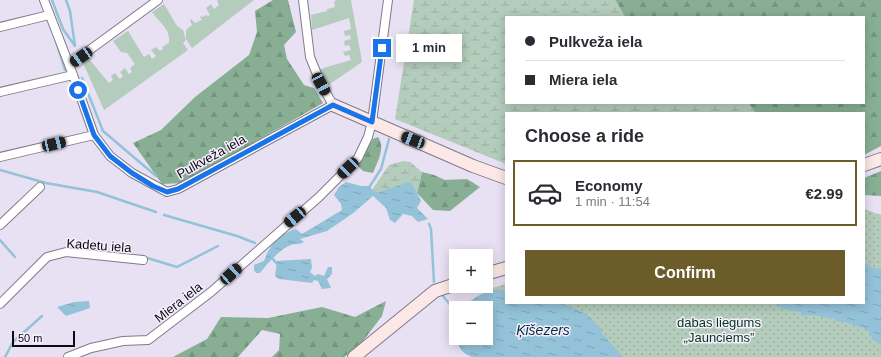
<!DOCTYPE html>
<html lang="en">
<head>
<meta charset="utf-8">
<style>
  :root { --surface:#fff; --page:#f2f2f3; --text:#2b2b33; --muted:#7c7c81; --line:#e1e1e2; --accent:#6b5c29 }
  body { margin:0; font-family:Helvetica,sans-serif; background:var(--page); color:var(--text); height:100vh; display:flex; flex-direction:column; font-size:15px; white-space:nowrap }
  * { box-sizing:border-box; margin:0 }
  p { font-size:13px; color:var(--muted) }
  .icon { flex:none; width:22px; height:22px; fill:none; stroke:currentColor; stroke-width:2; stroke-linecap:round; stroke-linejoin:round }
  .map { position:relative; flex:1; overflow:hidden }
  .panel { position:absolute; left:505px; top:112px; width:360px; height:192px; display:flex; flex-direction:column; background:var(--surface); border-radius:0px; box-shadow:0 2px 10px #0003 }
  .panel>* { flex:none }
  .banner { position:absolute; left:505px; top:16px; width:360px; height:88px; border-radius:0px; box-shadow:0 2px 10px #0003; display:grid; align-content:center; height:88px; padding:0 20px; background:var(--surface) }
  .buttons { position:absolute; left:449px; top:249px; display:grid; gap:8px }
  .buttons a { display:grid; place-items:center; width:44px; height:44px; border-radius:0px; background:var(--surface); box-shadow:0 2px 10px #0003; font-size:20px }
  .scale { position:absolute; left:12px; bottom:10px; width:63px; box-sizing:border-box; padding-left:4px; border:2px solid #0d0b10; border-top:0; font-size:11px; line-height:14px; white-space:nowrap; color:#0d0b10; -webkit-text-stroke:3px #f5effd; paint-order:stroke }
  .end { position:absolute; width:18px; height:18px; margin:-9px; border:5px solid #1a73e8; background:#fff; box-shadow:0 0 0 2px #fff }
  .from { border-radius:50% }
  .bubble { position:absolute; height:28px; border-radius:0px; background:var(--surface); box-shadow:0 2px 10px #0003; font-size:13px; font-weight:700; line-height:28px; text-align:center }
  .car { position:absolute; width:12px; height:24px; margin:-12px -6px; border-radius:5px; box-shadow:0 0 3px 1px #0007; background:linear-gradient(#222 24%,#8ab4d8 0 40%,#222 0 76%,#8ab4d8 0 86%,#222 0) }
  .banner b { display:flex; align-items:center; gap:14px; height:38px; font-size:15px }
  .banner b+b { border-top:1px solid var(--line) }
  .banner i { width:10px; height:10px; background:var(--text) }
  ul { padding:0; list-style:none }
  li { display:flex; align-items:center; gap:12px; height:66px; margin:0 8px 6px; padding:0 12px; border:2px solid transparent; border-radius:0px }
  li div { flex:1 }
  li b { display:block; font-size:15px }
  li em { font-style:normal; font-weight:700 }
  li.on { border-color:var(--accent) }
  li>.icon { width:36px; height:36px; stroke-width:1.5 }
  h2 { padding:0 20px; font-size:18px; line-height:48px }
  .action { display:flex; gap:8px; margin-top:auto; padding:8px 20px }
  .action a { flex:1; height:46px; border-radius:0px; background:var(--accent); color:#fff; font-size:16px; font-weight:700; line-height:46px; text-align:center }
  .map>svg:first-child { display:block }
  .green { fill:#b4ccbb }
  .forest { fill:url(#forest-firs) }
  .wetland { fill:url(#wetland-marsh) }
  .park { fill:url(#park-dots) }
  .water { fill:url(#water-ripples) }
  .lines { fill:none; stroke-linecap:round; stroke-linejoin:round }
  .stream { stroke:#94c2d8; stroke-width:2.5 }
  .street-casing { stroke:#807a8a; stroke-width:10 }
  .secondary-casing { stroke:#807a8a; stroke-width:14 }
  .street { stroke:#fff; stroke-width:8 }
  .secondary { stroke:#fce9e7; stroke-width:12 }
  .route { stroke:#1a73e8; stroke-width:5 }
  .labels { text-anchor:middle; stroke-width:3; stroke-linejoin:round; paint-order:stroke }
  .street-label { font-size:13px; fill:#0d0b10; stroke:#f5effd }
  .park-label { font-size:13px; fill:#02351b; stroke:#f5effd }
  .water-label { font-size:14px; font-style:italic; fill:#042e3e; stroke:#f5effd }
</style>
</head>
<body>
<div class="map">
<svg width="881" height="357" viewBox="0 0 881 357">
  <defs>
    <pattern id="forest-firs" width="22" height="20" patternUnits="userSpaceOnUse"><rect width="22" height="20" fill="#88af94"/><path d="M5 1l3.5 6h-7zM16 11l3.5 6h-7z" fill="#74957f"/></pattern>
    <pattern id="wetland-marsh" width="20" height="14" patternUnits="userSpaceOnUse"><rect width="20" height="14" fill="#b4ccbb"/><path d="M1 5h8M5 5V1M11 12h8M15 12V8" fill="none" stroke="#9aaea0"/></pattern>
    <pattern id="park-dots" width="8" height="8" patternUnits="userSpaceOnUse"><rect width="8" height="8" fill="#b4ccbb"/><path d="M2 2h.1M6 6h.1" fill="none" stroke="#9aaea0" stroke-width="1.8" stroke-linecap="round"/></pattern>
    <pattern id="water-ripples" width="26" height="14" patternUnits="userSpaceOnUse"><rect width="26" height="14" fill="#94c2d8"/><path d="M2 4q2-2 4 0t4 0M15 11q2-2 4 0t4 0" fill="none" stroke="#7ea5b8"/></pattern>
  </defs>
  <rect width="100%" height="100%" fill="#e8e1f3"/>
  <path class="green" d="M217,0H254L192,48L186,39V30L192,25L190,20L191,19L195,23L202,20L200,17L201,16L202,17L206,15L208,16L210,15L206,8L211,4L214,9L219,5Z
    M336,0H351L362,62L327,86L320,69L351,60L349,55L345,56L343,52L351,50L349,45L345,46L344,41L351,39L350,35L345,36L344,31L351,29L349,18L312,30L311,15L327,11V9L335,7L334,2Z
    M164,4L177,26C187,32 182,30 186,40L183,43L188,50L104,110L83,63L89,59L109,83L113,80L111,76L115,73L120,79L123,76L120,72L125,68L129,74L132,72L130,68L135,64L127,53L121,52L113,41L128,31L144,57L149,54L152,59L156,56L151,50L156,47L160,51L163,49L162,47L169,43C171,28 158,22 152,12Z"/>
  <path class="forest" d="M273,0H288L296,32L284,45L287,59L304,85L314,88L323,103L183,183L162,184L133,143L161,130L195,97L249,55L257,32L255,11Z
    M615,0H881V146L864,155V113H756L748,103H864V17H625Z
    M378,137C386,148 377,162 373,173L363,171L357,165L373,139Z
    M881,171V196L864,195V178Z
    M422,172L434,175L445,180L467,179L480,187L450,211L433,210L417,193Z
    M386,301L382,316L363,341L344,357H272L279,350L280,334L262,330L238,357H173L207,339L221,317L268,318L322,307L355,317Z"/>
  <path class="wetland" d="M414,0H615L625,17H506V103H748L756,113H506V164L395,119Z
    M403,161L410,162L422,172L417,193L413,185L379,192L373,191L372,190L389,165Z"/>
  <path class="park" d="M864,209L881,215V357H528L499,320L482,291L506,284V303H864Z"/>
  <path class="water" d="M346,182L361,186H370L373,191L379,192L409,182L413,185L421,201L417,208L428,219L418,222L412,216L403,214L395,223L390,220L386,208L373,196L352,214L327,231L300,239L304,242C299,245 296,243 291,245C281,248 266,265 260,273H256L254,270V265L264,261C270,244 279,234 296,229L302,234L342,210L341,204L334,195L339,187Z
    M311,259L312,268L310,272L315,276L318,274L324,276L328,267H332V274L327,279L331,288L322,289L318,281L314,280L312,283L279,279L275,276L277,261Z
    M864,263L873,268L881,269V345L872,339L868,330C858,326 847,322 836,321L834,318C824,319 812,312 803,316L800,312L787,310L771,303H864Z
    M496,290L506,291V303H561C568,307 583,310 588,316C593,320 596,325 602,329L601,332L623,357H473C463,355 459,348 456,338H486V308H463C473,298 482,292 496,290Z
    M89,301L90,308L66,316L57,307L74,302Z"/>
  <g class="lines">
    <path class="stream" d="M52,0L63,29L75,46
      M66,0L70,11L75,46
      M55,38L65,70
      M82,78L103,131L156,176
      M0,170L46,183L97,192L156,212
      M368,189L381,169L389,139
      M164,215L237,236L255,243
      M429,224L431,229L434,282
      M0,240L15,257
      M144,257L177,267L218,246
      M271,257L278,265
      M443,296L456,312
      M5,357L13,342L42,316"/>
    <g class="street-casing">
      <path id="street" d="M44,0L73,75L94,135L110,156L132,173L167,192L178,189L333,105L321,84L310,57L303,0
        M0,27L49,15
        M69,65L158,0
        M0,92L73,75
        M0,157L94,135
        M0,225L40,187
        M0,304L47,257L66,252L143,260
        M68,357L91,348L123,341L148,340L211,292L319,197L358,158L368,137L372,122L388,0"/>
    </g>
    <g class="secondary-casing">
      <path id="secondary" d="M333,105L473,166L506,178
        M864,165L881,159
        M486,274L506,268
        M354,357L435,291L456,284"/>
    </g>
    <use href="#street" class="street"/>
    <use href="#secondary" class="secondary"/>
  </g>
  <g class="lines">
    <path class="route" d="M78,90L94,135L110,156L132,173L153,186L167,192L178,189L333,105L372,122L382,48"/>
  </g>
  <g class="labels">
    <g class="street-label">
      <text transform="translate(211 156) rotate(-29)" y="5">Pulkveža iela</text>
      <text transform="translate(99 245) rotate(4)" y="5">Kadetu iela</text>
      <text transform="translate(178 302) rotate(-38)" y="5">Miera iela</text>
    </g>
    <g class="park-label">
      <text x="719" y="327">dabas liegums<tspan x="719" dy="15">„Jaunciems”</tspan></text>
    </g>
    <g class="water-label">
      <text x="543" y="335">Ķīšezers</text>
    </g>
  </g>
</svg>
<div class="buttons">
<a>+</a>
<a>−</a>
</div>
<div class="scale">50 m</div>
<i class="end from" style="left:78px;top:90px"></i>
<i class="end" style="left:382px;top:48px"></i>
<div class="bubble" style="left:396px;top:34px;width:66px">1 min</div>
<i class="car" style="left:81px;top:57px;rotate:236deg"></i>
<i class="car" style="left:321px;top:84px;rotate:151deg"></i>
<i class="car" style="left:413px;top:140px;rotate:291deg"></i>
<i class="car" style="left:54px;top:144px;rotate:77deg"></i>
<i class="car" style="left:348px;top:168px;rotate:226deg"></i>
<i class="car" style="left:295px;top:217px;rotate:230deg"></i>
<i class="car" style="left:231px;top:274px;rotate:48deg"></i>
<div class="banner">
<b><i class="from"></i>Pulkveža iela</b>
<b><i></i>Miera iela</b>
</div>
<section class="panel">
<h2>Choose a ride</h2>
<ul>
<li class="on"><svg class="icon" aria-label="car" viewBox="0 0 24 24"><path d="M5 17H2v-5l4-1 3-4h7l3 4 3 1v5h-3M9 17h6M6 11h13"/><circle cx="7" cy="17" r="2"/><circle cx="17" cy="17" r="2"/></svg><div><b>Economy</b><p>1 min · 11:54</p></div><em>€2.99</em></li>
</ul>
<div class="action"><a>Confirm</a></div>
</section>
</div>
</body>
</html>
